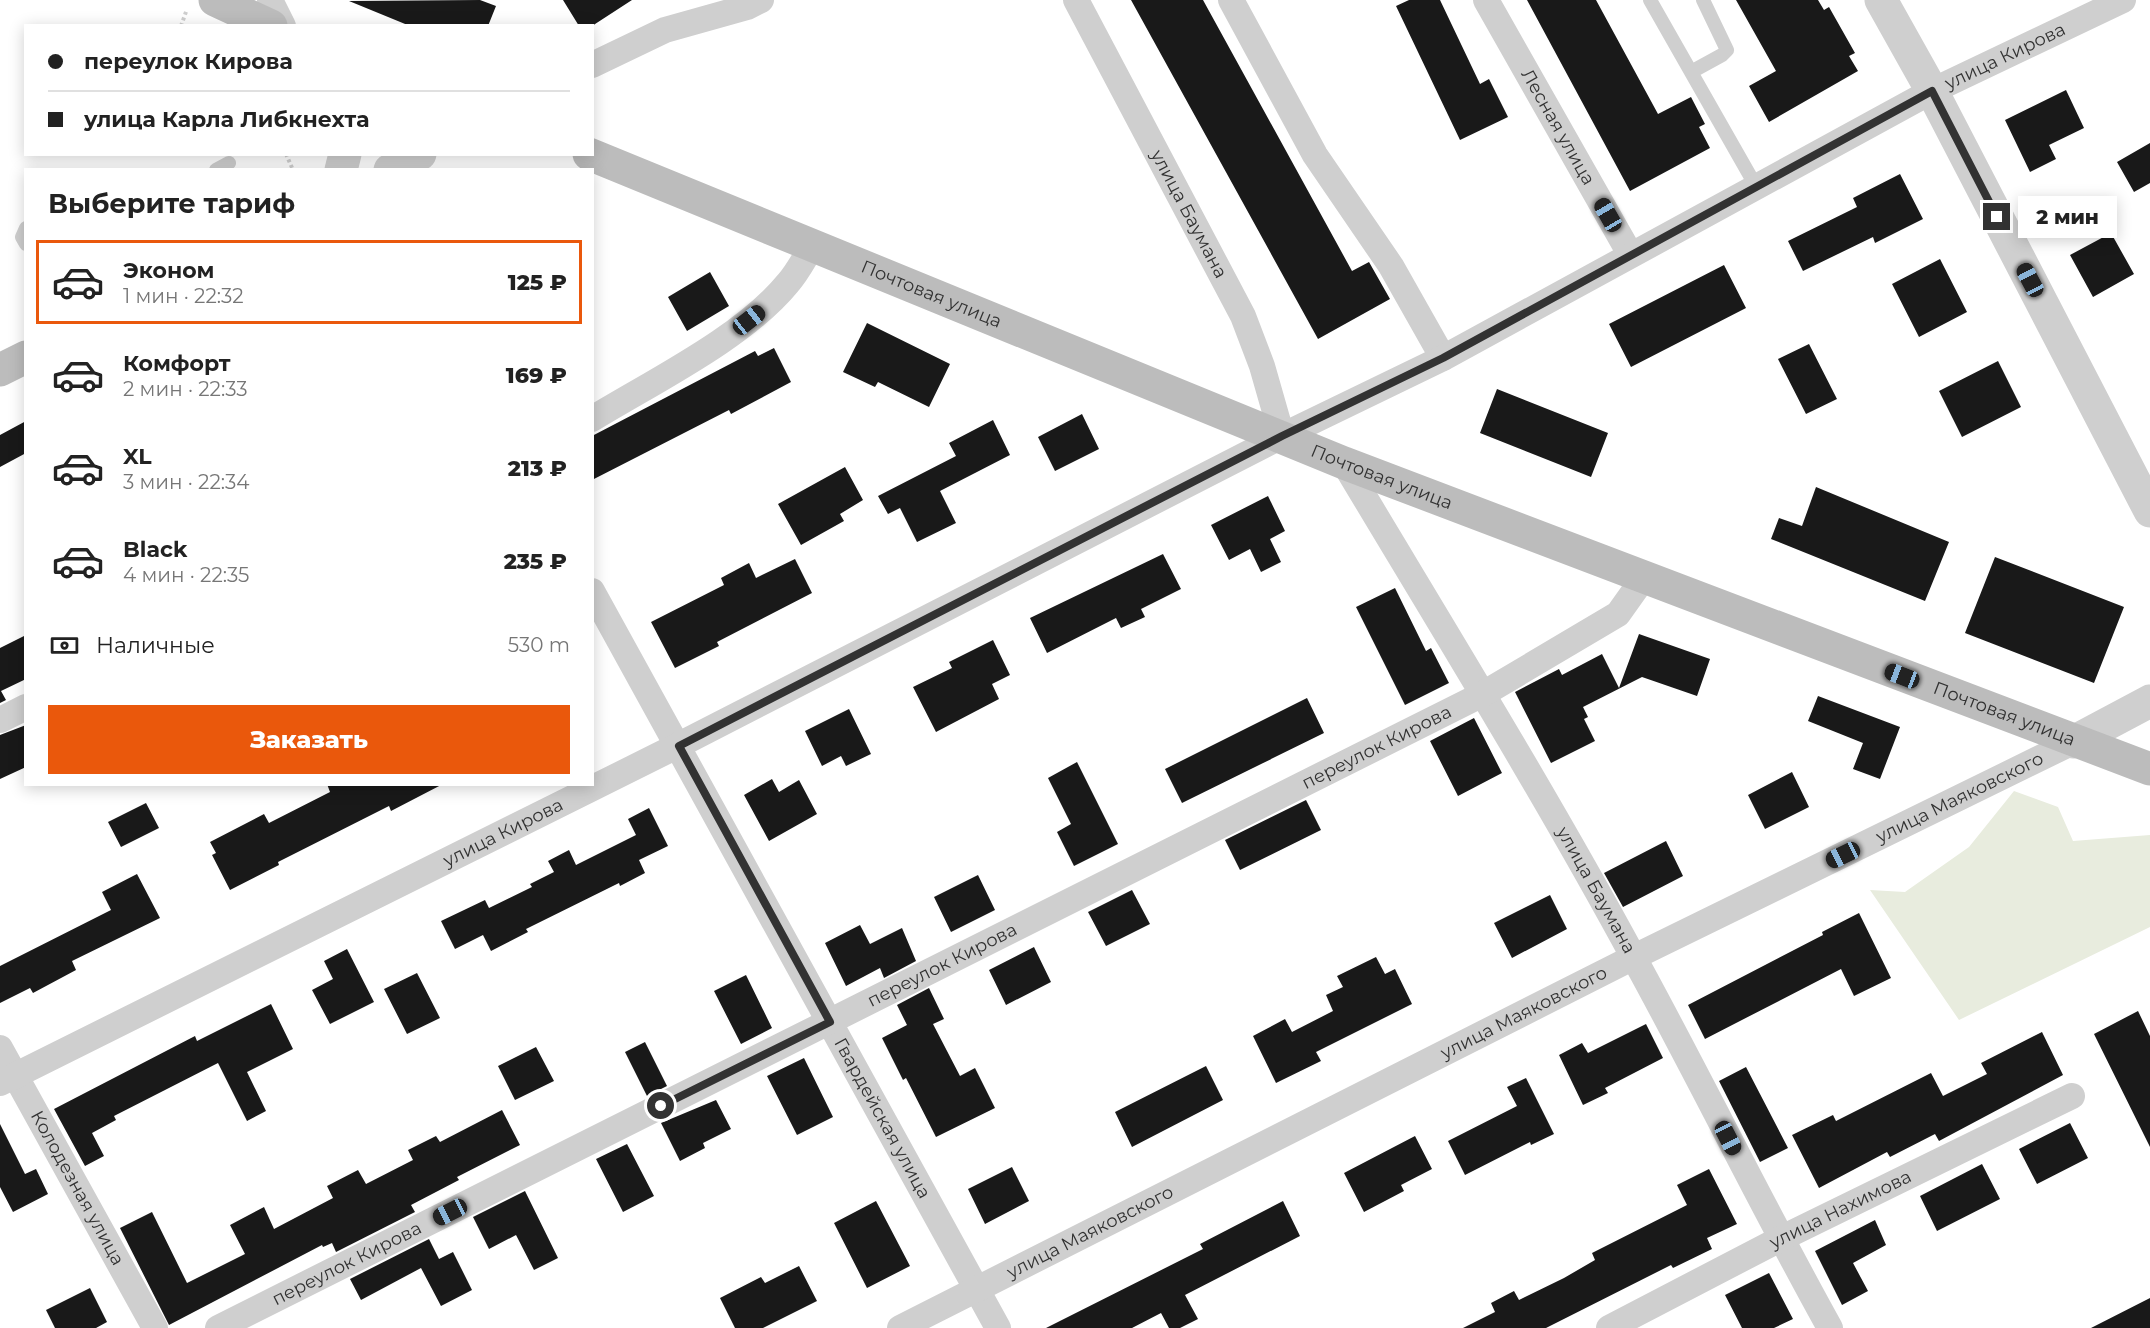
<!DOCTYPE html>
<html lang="ru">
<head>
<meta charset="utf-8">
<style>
  :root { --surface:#fff; --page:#f6f6f6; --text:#222; --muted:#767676; --line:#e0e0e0; --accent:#ea580c }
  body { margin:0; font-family:Montserrat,sans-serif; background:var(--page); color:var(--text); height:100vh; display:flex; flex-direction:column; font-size:22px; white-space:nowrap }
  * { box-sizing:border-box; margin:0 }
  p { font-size:20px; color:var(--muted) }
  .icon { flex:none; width:33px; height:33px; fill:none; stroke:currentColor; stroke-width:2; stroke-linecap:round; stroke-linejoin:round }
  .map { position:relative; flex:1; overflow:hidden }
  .details { position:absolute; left:24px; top:168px; width:570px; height:618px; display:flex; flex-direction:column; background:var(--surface); border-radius:0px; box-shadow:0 3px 15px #0003 }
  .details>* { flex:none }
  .top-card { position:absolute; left:24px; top:24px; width:570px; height:132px; border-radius:0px; box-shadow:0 3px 15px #0003; display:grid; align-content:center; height:132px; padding:0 24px; background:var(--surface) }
  .end { position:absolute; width:27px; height:27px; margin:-14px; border:8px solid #323232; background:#fff; box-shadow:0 0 0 3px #fff }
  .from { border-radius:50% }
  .bubble { position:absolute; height:42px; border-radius:0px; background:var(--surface); box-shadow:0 3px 15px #0003; font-size:20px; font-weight:800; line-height:42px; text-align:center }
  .car { position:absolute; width:18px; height:36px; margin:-18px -9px; border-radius:8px; box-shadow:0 0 4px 2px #0007; background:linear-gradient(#222 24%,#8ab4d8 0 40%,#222 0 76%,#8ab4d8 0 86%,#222 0) }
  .top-card b { display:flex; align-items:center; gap:21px; height:57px; font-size:22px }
  .top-card b+b { border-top:2px solid var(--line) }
  .top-card i { width:15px; height:15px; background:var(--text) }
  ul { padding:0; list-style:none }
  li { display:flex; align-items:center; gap:18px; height:84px; margin:0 12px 9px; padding:0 12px; border:3px solid transparent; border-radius:0px }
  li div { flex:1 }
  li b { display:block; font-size:22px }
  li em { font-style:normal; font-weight:800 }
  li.selected { border-color:var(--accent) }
  li>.icon { width:54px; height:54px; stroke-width:1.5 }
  h2 { padding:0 24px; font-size:27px; line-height:72px }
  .pay { display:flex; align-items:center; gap:15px; height:66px; padding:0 24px; font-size:22px }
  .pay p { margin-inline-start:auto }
  .cta { display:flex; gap:12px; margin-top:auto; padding:12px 24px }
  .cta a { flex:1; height:69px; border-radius:0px; background:var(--accent); color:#fff; font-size:24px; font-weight:800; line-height:69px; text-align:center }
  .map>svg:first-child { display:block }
  .green { fill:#e8ecde }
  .building { fill:#191919 }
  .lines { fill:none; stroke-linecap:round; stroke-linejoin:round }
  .path { stroke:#cfcfcf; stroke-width:4; stroke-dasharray:3 3; stroke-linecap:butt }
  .service { stroke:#cfcfcf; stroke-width:14 }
  .minor { stroke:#cfcfcf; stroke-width:26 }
  .tertiary { stroke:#cfcfcf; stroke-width:33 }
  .secondary { stroke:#bcbcbc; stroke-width:33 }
  .route { stroke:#323232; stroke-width:8 }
  .labels { text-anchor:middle; stroke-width:6; stroke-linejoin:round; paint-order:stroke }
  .street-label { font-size:18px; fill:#323232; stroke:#fff }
</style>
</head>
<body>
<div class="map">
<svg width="2150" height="1328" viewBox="0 0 2150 1328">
  <rect width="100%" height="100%" fill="#fff"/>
  <path class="green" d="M2014,791L2058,807L2073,841L2150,835V927L1959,1020L1870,890L1905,892L1969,847Z"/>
  <path class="building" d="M480,0L496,6L488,26H410L349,1Z
    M563,0H632L592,26H579Z
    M1131,0H1203L1352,271L1369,262L1390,299L1318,339Z
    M1409,0H1440L1480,84L1489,79L1508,117L1460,140L1396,6Z
    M1527,0H1596L1658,114L1691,97L1705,124L1699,127L1710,148L1630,191Z
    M1736,0H1818L1824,10L1829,7L1855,53L1849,56L1858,71L1769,122L1749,86L1776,71Z
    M2066,90L2084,128L2049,145L2056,159L2030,172L2005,120Z
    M2150,143V183L2134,192L2117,162Z
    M1900,174L1923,219L1875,243L1873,237L1803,271L1788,241L1857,207L1853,198Z
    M2111,233L2134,274L2093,297L2070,255Z
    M1940,259L1967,312L1919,337L1892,284Z
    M1724,265L1746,308L1631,367L1609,324Z
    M710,272L729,306L687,331L668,297Z
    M867,323L950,364L929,407L878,382L875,387L843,372Z
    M1809,344L1837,399L1806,414L1778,359Z
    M774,348L791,382L731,414L729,410L592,480V436L755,351L758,356Z
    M1998,361L2021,407L1962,437L1939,391Z
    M1497,389L1608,433L1591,477L1480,433Z
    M1082,414L1099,449L1055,471L1038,437Z
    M993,420L1010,455L940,491L956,523L917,542L900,508L888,514L878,496L956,456L949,443Z
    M26,421V453L0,467V435Z
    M845,467L863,500L840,514L844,521L801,545L778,504Z
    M1816,487L1949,542L1925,601L1771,539L1779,518L1802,526Z
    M1268,496L1285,531L1270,539L1281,562L1261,572L1250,549L1229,560L1211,525Z
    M1163,554L1181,589L1141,609L1145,617L1121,628L1116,618L1047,653L1030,618Z
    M1995,557L2124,607L2094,683L1965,633Z
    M795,559L812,593L717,642L719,646L675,668L651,622L724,585L721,578L749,563L756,578Z
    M1395,588L1426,651L1431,648L1449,683L1405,705L1356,607Z
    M1639,634L1710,659L1697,696L1642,677L1583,707L1588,717L1584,719L1595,741L1551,763L1515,692L1559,669L1562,675L1602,654L1619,688Z
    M26,635V679L1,691L6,700L0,703V648Z
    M993,640L1010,675L992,684L999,699L936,732L913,687L952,668L949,662Z
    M1818,696L1900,727L1880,779L1853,769L1863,743L1808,721Z
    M1307,698L1324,733L1182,803L1165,769Z
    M849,709L871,754L846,766L841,756L822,766L805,731Z
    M1474,718L1502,773L1458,796L1430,741Z
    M26,725V767L0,779V735Z
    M1077,762L1118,844L1074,866L1057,832L1071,824L1048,778Z
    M1792,772L1809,807L1765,829L1748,795Z
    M772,779L779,792L799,780L817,814L769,841L744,795Z
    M327,784H443L391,811L389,806L278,862L279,865L230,890L212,855L216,853L210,842L264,814L269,823L330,792Z
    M1306,800L1321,830L1240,870L1225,840Z
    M146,803L159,828L121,847L108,822Z
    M649,808L668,846L639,860L645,873L620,886L619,883L526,929L528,932L491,951L483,935L455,949L441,921L485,900L489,908L532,887L530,884L554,872L548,861L569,850L576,865L636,835L628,819Z
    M1666,841L1683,876L1623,907L1604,873Z
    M137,874L160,918L72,961L76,970L33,993L30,988L0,1003V966L111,910L102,892Z
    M978,875L995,910L951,932L934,897Z
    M1132,890L1150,924L1106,946L1088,912Z
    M1550,895L1567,929L1512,958L1494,923Z
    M1859,913L1891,978L1854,996L1841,969L1705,1039L1688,1005L1823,935L1822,932Z
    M860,925L870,944L902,928L916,961L884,978L880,968L846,986L825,943Z
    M1034,947L1051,982L1006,1005L989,970Z
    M347,949L374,1002L330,1024L312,990L333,979L324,961Z
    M1376,957L1385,974L1395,969L1412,1004L1316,1052L1321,1061L1276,1083L1253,1036L1285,1019L1292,1032L1333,1011L1326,995L1343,987L1337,976Z
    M417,973L440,1018L407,1034L384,989Z
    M746,975L772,1028L741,1044L714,991Z
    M929,988L944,1019L933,1024L960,1076L975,1068L995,1108L936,1137L906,1078L903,1080L882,1038L907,1025L897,1005Z
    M271,1004L293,1049L247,1072L266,1111L247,1121L218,1063L114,1116L116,1120L92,1133L104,1156L85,1166L54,1109L195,1036L197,1041Z
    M2138,1011L2150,1036V1147L2094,1034Z
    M1646,1024L1663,1058L1605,1088L1608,1093L1583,1105L1559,1055L1582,1043L1588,1053Z
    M2042,1032L2063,1075L1939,1141L1935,1134L1890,1157L1887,1152L1819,1188L1792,1135L1833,1115L1836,1121L1931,1073L1943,1096L1987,1074L1981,1063Z
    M645,1042L667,1086L647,1096L625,1052Z
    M536,1047L554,1081L515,1100L498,1066Z
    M804,1058L833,1117L797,1135L767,1076Z
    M1206,1066L1223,1100L1132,1147L1115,1112Z
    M1746,1067L1788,1148L1760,1162L1719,1081Z
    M1526,1078L1554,1134L1531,1145L1530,1142L1465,1175L1448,1141L1517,1106L1507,1087Z
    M716,1100L731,1129L703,1143L705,1148L680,1161L661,1123Z
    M502,1110L520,1145L457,1177L459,1180L411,1205L415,1212L336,1252L332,1243L323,1247L322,1245L169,1325L120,1228L152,1212L187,1283L245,1254L230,1225L264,1207L274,1229L333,1198L327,1186L358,1170L366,1184L413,1160L408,1150L436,1136L440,1142Z
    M2070,1123L2088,1158L2037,1184L2019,1149Z
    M0,1124L25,1174L36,1169L48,1194L13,1212L0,1187Z
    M1415,1136L1432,1169L1401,1185L1404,1191L1364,1212L1344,1173Z
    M627,1144L654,1196L623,1212L596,1159Z
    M1982,1164L2000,1199L1937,1231L1920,1196Z
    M1012,1167L1029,1201L985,1224L968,1189Z
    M1709,1169L1737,1224L1707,1238L1712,1249L1673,1268L1671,1265L1546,1328H1463L1495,1312L1491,1303L1514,1291L1519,1300L1564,1278L1595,1260L1592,1253L1687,1205L1677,1185Z
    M525,1191L558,1258L534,1270L516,1235L489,1249L473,1217Z
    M876,1201L910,1266L867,1288L834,1223Z
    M1283,1201L1300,1236L1185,1295L1198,1319L1180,1328H1169L1161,1313L1132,1328H1046L1203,1249L1200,1244Z
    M1875,1220L1886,1245L1853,1263L1868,1291L1842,1305L1815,1251Z
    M429,1239L439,1259L453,1252L472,1290L441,1306L421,1268L361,1300L350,1279Z
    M799,1266L817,1301L763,1328H735L720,1298L761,1277L765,1283Z
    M1769,1273L1793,1319L1774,1328H1742L1725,1295Z
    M90,1288L107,1322L96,1328H55L46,1310Z
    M2150,1298V1328H2091Z"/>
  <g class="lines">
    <path class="path" d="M181,26L187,9
      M286,154L293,170"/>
    <path class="service" d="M1650,0L1757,188
      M1691,72L1722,55L1727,50L1703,0
      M216,170L229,163
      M26,228L22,237L26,244"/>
    <g class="minor">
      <path d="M270,0L283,26"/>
      <path id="s1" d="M1076,0L1243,316L1262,366L1282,436"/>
      <path d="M1231,0L1315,155L1391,266L1443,358"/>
      <path id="s2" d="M1486,0L1630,254"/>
      <path d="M592,65L665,30L747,7L761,0"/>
      <path d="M592,419C654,381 743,338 788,283C798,272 805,257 813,245"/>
      <path id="s3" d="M1344,463C1442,627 1543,790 1634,958C1701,1080 1762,1206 1830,1328"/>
      <path id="s4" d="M592,591L998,1328"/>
      <path d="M0,720L26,707"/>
      <path id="s5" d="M0,1048L155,1328"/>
      <path id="s6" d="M0,1083L679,745L1282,436L1443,358L1932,91L2123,0"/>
      <path id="s7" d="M218,1328L1483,694L1618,614L1645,576"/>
      <path id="s8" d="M900,1328L1634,957L2073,742"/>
      <path id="s9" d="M1609,1328L1780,1239L2072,1096"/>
    </g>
    <path class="tertiary" d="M1881,0L1932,91L2150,511
      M341,170L345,154
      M390,170L420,154
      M2073,742L2150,701"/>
    <g class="secondary">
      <path d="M215,0L271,26"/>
      <path id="s10" d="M589,154L1344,463L2150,769"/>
      <path d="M0,370L26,357"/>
    </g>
  </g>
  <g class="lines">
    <path class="route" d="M661,1106L830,1022L679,746L1282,436L1443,358L1932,91L1997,217"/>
  </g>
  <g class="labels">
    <g class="street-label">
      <text dy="6" stroke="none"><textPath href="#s6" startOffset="2253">улица Кирова</textPath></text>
      <text dy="6" stroke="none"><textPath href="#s2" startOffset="146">Лесная улица</textPath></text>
      <text dy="6" stroke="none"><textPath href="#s1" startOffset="242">улица Баумана</textPath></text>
      <text dy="6" stroke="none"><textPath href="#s10" startOffset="370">Почтовая улица</textPath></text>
      <text dy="6" stroke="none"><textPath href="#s10" startOffset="856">Почтовая улица</textPath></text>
      <text dy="6" stroke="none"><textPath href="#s10" startOffset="1522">Почтовая улица</textPath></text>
      <text dy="6" stroke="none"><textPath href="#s7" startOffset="1296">переулок Кирова</textPath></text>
      <text dy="6" stroke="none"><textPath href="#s8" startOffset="1185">улица Маяковского</textPath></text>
      <text dy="6" stroke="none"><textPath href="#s6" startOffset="562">улица Кирова</textPath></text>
      <text dy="6" stroke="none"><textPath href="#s3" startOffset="496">улица Баумана</textPath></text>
      <text dy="6" stroke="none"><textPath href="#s7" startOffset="810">переулок Кирова</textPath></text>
      <text dy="6" stroke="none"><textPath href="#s8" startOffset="699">улица Маяковского</textPath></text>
      <text dy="6" stroke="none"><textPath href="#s4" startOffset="602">Гвардейская улица</textPath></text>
      <text dy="6" stroke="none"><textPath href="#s5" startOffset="160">Колодезная улица</textPath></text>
      <text dy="6" stroke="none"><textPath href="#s9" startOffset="260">улица Нахимова</textPath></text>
      <text dy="6" stroke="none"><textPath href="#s8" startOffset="213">улица Маяковского</textPath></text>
      <text dy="6" stroke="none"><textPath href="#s7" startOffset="144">переулок Кирова</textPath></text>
    </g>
  </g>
</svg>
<i class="end from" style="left:661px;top:1106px"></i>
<i class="end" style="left:1997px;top:217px"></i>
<div class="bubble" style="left:2018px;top:196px;width:99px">2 мин</div>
<i class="car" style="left:1608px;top:215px;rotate:330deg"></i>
<i class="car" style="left:2030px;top:280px;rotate:332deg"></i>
<i class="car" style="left:749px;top:320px;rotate:52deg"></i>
<i class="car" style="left:1902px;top:676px;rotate:291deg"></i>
<i class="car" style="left:1843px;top:855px;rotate:244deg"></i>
<i class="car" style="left:1728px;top:1138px;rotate:153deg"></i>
<i class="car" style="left:450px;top:1212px;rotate:243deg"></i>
<div class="top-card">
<b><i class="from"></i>переулок Кирова</b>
<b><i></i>улица Карла Либкнехта</b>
</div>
<section class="details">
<h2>Выберите тариф</h2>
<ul>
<li class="selected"><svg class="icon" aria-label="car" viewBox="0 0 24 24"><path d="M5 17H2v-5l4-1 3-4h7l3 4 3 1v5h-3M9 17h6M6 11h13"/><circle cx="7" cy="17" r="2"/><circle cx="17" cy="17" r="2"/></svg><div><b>Эконом</b><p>1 мин · 22:32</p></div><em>125 ₽</em></li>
<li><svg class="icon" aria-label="car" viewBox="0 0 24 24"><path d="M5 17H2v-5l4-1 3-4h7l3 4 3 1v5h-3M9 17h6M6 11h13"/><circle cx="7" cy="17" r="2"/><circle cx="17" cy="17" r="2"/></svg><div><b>Комфорт</b><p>2 мин · 22:33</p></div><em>169 ₽</em></li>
<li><svg class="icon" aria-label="car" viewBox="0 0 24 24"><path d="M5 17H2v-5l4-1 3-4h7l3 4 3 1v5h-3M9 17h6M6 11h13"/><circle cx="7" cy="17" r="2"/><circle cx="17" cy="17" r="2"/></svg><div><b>XL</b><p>3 мин · 22:34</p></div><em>213 ₽</em></li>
<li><svg class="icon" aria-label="car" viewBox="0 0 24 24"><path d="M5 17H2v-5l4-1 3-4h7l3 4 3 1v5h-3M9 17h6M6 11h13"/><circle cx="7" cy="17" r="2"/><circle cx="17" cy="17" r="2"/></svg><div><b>Black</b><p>4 мин · 22:35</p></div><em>235 ₽</em></li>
</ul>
<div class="pay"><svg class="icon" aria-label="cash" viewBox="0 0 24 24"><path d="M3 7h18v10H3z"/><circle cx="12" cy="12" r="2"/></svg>Наличные<p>530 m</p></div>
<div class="cta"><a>Заказать</a></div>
</section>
</div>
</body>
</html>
